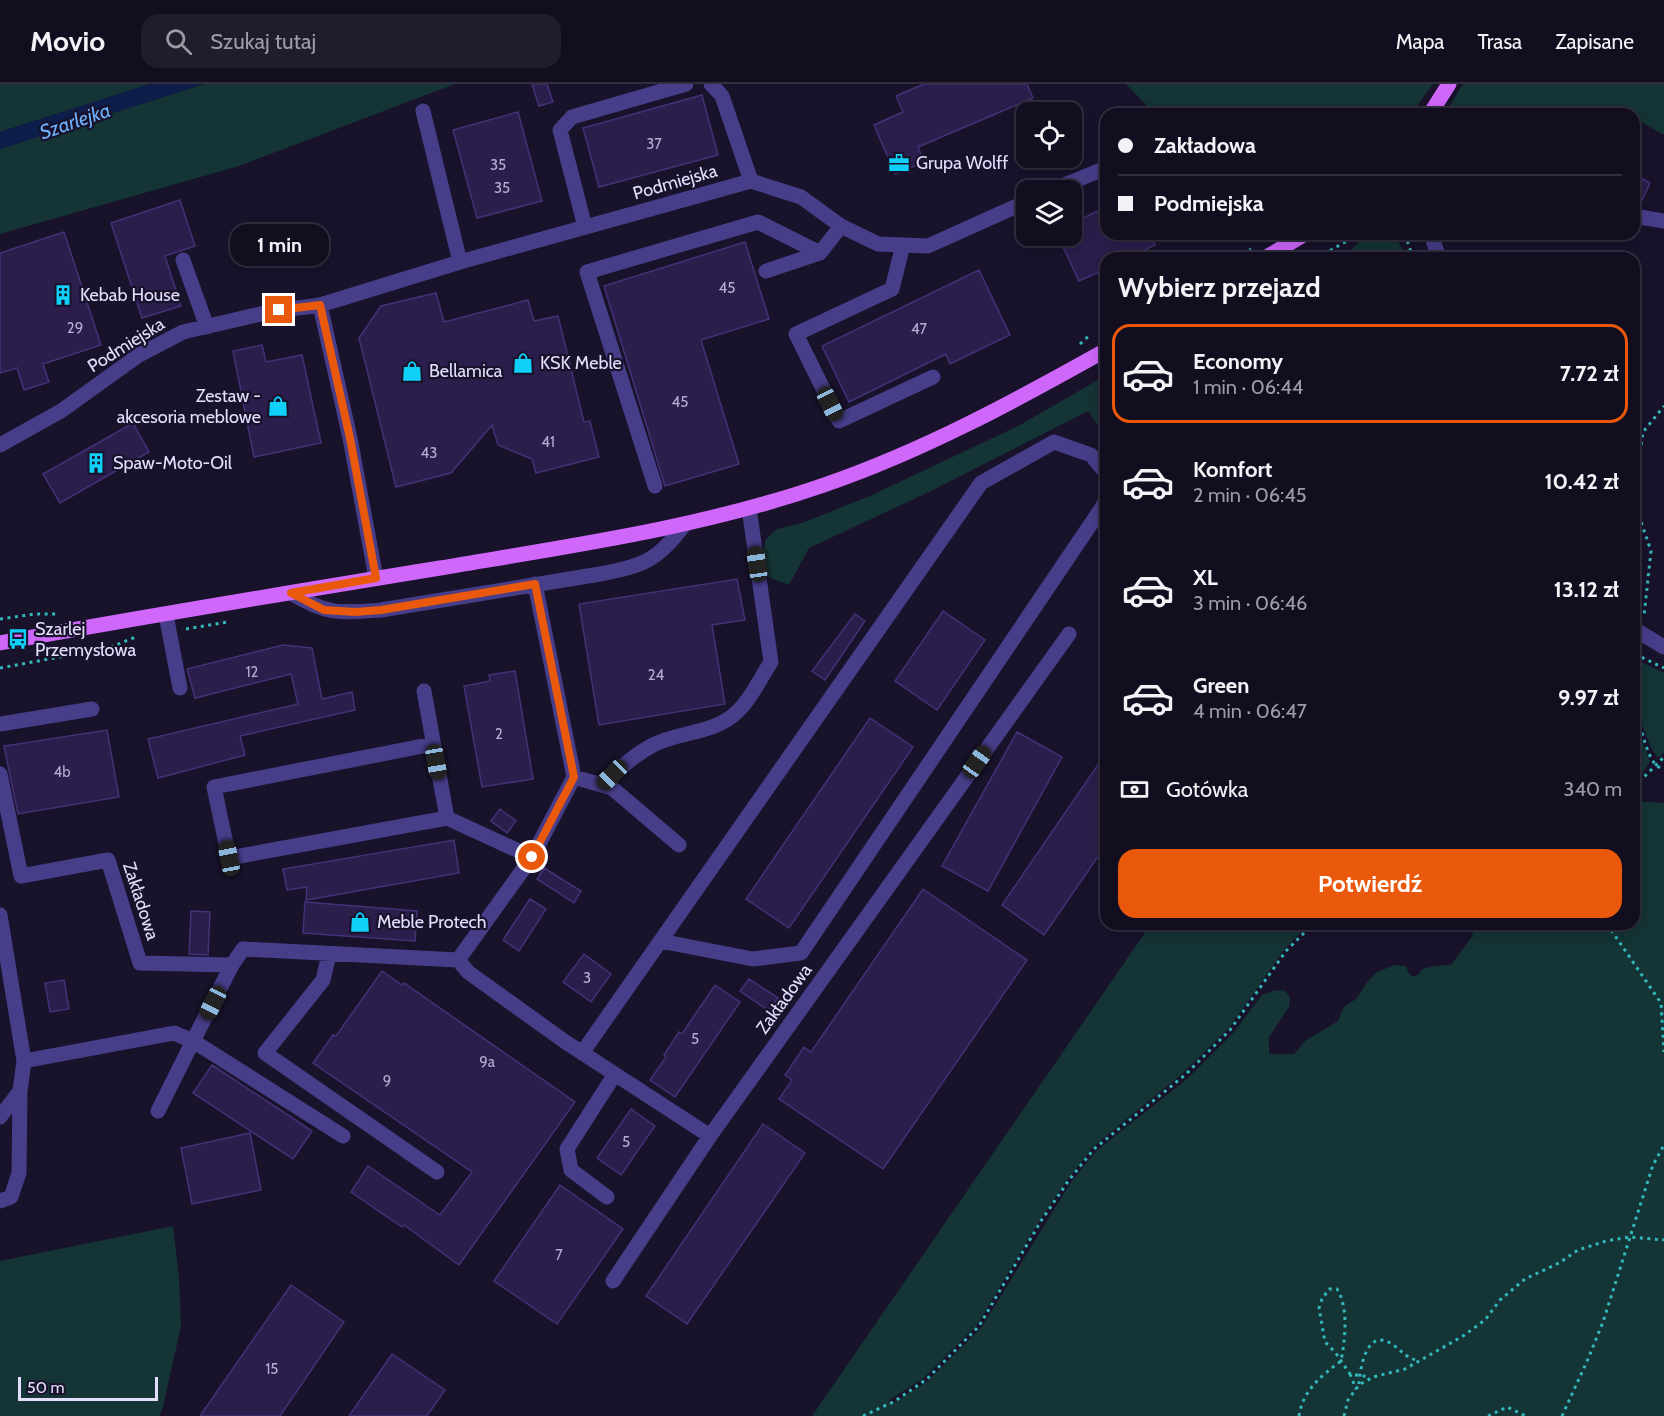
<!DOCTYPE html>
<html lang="pl">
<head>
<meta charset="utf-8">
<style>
  :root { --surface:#120e20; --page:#1f1c2d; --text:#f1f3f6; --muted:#9c9ca5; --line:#312e3e; --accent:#ea580c }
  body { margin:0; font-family:Cabin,sans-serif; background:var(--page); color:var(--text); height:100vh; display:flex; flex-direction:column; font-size:22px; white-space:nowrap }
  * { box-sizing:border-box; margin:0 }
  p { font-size:20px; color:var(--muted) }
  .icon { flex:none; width:33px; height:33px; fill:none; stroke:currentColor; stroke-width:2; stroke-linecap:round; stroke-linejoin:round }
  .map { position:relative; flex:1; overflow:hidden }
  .side { position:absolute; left:1100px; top:168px; width:540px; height:678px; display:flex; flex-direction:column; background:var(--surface); border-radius:18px; box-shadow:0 3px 15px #0003,0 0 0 2px var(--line) }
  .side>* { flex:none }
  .top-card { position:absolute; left:1100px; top:24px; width:540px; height:132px; border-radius:18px; box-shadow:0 3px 15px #0003,0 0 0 2px var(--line); display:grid; align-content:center; height:132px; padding:0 18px; background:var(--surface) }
  .tools { position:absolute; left:1016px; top:18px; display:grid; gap:12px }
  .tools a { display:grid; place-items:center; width:66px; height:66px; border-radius:12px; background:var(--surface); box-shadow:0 3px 15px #0003,0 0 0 2px var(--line); font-size:30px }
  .scale { position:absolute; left:18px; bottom:15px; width:140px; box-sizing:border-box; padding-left:6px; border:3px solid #e3ddfe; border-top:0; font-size:16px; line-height:21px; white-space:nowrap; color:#e3ddfe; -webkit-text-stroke:4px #18122b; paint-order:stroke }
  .end { position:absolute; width:27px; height:27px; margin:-14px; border:8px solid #ea580c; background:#fff; box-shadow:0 0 0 3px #fff }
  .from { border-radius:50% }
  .bubble { position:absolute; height:42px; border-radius:18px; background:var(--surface); box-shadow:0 3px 15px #0003,0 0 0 2px var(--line); font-size:20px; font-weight:700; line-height:42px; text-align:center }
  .car { position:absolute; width:18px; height:36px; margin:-18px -9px; border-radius:8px; box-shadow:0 0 4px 2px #0007; background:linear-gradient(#222 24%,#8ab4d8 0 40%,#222 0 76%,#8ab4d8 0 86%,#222 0) }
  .top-card b { display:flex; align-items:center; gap:21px; height:57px; font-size:22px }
  .top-card b+b { border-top:2px solid var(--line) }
  .top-card i { width:15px; height:15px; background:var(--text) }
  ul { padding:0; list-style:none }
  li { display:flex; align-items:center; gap:18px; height:99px; margin:0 12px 9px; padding:0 6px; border:3px solid transparent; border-radius:18px }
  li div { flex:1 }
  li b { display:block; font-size:22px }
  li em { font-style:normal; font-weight:700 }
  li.active { border-color:var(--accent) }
  li>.icon { width:54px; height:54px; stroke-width:1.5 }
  h2 { padding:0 18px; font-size:27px; line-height:72px }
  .pay { display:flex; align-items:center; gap:15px; height:66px; padding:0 18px; font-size:22px }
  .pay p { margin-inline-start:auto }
  .cta { display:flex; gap:12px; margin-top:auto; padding:12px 18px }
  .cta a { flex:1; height:69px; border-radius:18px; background:var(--accent); color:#fff; font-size:24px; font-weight:700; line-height:69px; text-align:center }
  header { display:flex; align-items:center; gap:36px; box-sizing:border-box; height:84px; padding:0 30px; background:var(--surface); border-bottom:2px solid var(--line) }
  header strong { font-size:28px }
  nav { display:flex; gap:33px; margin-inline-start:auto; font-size:21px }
  .search { width:420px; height:54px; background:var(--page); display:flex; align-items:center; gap:15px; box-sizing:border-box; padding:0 21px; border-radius:18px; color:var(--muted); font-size:22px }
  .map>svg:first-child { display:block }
  .green { fill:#153435 }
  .water { fill:#0d1e4a }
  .building { fill:#2b1e4c; stroke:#443177; stroke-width:1.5 }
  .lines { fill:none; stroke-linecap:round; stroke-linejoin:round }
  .path { stroke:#34b9bb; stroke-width:3; stroke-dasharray:3 4.5; stroke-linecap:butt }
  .minor { stroke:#473e89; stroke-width:15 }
  .major { stroke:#cf67fb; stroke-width:15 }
  .route { stroke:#ea580c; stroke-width:8 }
  .labels { text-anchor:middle; stroke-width:4.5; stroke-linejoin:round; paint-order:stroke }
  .number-label { font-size:15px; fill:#b5add2 }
  .poi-label { font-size:18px; fill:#e3ddfe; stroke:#18122b; text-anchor:start }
  .street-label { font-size:18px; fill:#e3ddfe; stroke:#18122b }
  .water-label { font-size:20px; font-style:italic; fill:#6eb0fb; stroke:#18122b }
</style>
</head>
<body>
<header>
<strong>Movio</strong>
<div class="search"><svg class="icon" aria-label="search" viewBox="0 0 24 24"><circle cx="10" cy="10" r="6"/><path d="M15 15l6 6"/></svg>Szukaj tutaj</div>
<nav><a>Mapa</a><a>Trasa</a><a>Zapisane</a></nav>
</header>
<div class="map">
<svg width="1664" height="1332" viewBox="0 0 1664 1332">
  <rect width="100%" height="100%" fill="#18122b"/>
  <path class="green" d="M0,0H150L0,48Z
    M204,0H455L239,82L0,150V65Z
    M1126,0H1433L1411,30H1155Z
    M1463,0H1664V51L1634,34V30H1626L1619,26L1617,30H1445Z
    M1367,150H1395L1406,174H1343Z
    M1105,292V352L1088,327L931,407L809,464L789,501L768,493L767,484L761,472L766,455L777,445L802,439L872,411L1020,341Z
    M1637,576L1664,589V668L1658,674C1638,646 1635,609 1637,576Z
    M1634,627L1636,640L1650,677L1643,689L1634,698Z
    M1634,717L1664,719V1332H812L1151,840H1312L1301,848L1284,866L1229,944L1183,989L1093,1063L1068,1095L1040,1136L977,1241L925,1293L888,1317L891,1320L928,1297L981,1244L1071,1098L1096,1067L1187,995L1233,949L1262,911L1272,907L1284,906L1290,913L1289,923L1269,953V970H1294L1305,957L1338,937L1344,923L1356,915L1368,897L1377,888L1395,881L1406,882L1409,890L1414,893L1420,889L1422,885L1435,882L1451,881L1473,851L1469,840H1634Z
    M173,1142L179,1192L181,1242L163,1323L159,1332H0V1177Z"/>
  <path class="water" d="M150,0H204L0,65V48Z"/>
  <path class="building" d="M532,0H547L553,18L539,22Z
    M924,0H1027L1033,14L918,63L924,78L895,90L874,41L903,28L896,12Z
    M702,11L718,71L599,103L583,44Z
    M518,28L542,117L477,134L453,46Z
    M1634,90L1650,99L1639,123H1634Z
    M180,116L195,162L165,172L181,222L142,234L111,139Z
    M1106,123V150H1150L1155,161L1128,174H1106V185L1079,197L1058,152H1071V140Z
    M64,148L101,261L43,280L49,298L24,306L17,284L0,289V169Z
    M745,158L769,235L701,256L739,380L665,402L604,202Z
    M979,186L1010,251L950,280L946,270L849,318L822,262Z
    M436,209L444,238L528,216L534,237L558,232L584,338L590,337L599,373L536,389L532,375L498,361L492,341L451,389L396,403L359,254L381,222Z
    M262,261L266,278L302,271L321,359L254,373L233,267Z
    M133,339L149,368L60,419L43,390Z
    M737,495L745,536L712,541L725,620L599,641L579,520Z
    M943,527L985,556L937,626L895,597Z
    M855,530L865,537L825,596L812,587Z
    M283,561L312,564L322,615L352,608L355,626L240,652L245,671L158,694L148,655L298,620L291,590L195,614L187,585Z
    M515,587L533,695L482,703L464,602L490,597L489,591Z
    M870,634L913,663L789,844L746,815Z
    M107,646L119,713L18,730L4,662Z
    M1017,648L1062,673L988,807L942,782Z
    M1106,669V761L1044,851L1002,821Z
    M500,725L516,737L507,749L491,737Z
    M454,756L459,789L306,816L307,803L287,806L283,785Z
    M544,784L581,807L574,819L537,795Z
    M923,805L1027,876L883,1085L779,1015L792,996L785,991L804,963L811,968Z
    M530,815L546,825L519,867L503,856Z
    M305,818L417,827L415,857L303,849Z
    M191,827L210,828L208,871L189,870Z
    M584,870L611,890L591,918L563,898Z
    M382,887L402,901L404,899L575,1018L459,1181L404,1141L402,1143L351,1108L368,1082L440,1131L472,1088L313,979L333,951L336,952Z
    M749,895L778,914L769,927L740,907Z
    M64,896L69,925L50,928L45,899Z
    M715,901L740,918L675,1013L650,996L666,973L664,971L679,948L682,950Z
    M212,981L312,1047L293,1075L193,1009Z
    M631,1025L655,1042L621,1091L597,1074Z
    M763,1040L805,1069L687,1240L646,1212Z
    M250,1049L261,1106L192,1120L181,1064Z
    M560,1101L623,1145L557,1240L494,1197Z
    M291,1201L344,1238L280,1332H200Z
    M392,1270L445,1306L427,1332H349Z"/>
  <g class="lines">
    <path class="path" d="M1405,150L1413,174
      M1237,174L1251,165
      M1317,174L1359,150
      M1080,260L1090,251
      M1634,413L1643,348L1664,322
      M1634,417L1651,467L1644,532
      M0,535L35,530H58
      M186,545L227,538
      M1635,570L1664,584
      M1634,575L1635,564
      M0,584L109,564L138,552
      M1634,612C1637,628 1645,670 1656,681C1658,683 1661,684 1664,686
      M1634,703L1664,673
      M1607,840L1661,919L1664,968
      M1350,1290L1356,1305
      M1359,1300C1360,1285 1366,1245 1390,1259C1402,1266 1403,1272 1418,1277
      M863,1332L895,1317L927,1295L979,1242L1041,1137L1069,1096L1094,1065L1185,991L1230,946L1286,867L1303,850L1316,840
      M1299,1332C1303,1306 1321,1292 1341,1277C1345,1256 1349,1224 1337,1205H1329L1322,1215L1319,1224L1325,1258L1335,1268L1350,1290L1370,1293
      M1344,1332L1348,1316L1359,1301L1373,1293L1405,1285L1463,1252L1485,1236L1500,1216L1525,1195L1559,1179L1578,1166L1606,1157L1630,1153L1664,1156
      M1488,1332L1507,1323L1526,1332
      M1562,1332L1588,1275L1603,1238L1653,1081L1664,1061"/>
    <path class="minor" d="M711,0L722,12L751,97
      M423,27L460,178
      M1052,106L1106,84
      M1634,132L1664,137
      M585,143L560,46L572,33L686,0
      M1431,150L1439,174
      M903,161L892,205L796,250L839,337L933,293
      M183,176L207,243
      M766,187L820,169L841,142
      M320,221L350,354L376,494
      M0,361L61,327L139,271L183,248L269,228L320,221L460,178L751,97L801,113L841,142L878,160L928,162L1026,118
      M655,402L587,188L758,138L820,169
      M291,509C327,531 340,529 381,526L600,490C644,482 658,476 685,440
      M166,531L180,604
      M1634,545L1664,563
      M424,607L447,734L532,773
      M0,640L92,625
      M433,660L214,703L229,774L447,734
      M0,690L21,792L108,776L140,879L232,881L243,865L458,876L532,773L574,693L535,500
      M574,693L612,704L679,761
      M602,701C618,686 634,671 653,661C679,647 714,651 738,627C751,615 761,593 771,578L749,424
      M0,831L24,977L20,1007L19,1089L11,1113L0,1117
      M660,857L753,875L801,869L1103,422L1106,415
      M329,870L323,896L265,969L437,1088
      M458,876L468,888L564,957L710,1052L1069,550
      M232,881L193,957L343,1052
      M582,969L981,399L1054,358L1091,371L1106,389
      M24,977L174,949L193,957L158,1027
      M0,1033L20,1007
      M607,1113L571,1086L567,1065L615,990
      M613,1197L710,1052"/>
    <path class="major" d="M1430,30L1449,0
      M1265,174L1305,150
      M0,559C146,532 293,508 440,484C569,462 700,444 824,401C923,367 1015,317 1106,266"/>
  </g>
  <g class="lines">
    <path class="route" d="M279,226L320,221L350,354L376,494L291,509L324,526L355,528L381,526L535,500L574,693L532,773"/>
  </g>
  <defs>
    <g id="office-bare" transform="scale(1.62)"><path d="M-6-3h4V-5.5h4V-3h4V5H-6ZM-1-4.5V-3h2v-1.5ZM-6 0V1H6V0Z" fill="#0ed0f9" stroke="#18122b" stroke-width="2.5" paint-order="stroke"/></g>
    <g id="building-bare" transform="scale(1.62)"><path d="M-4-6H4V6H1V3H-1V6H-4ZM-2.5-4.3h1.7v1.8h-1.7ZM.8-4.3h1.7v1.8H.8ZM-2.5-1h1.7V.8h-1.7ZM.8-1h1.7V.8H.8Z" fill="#0ed0f9" stroke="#18122b" stroke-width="2.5" paint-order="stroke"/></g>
    <g id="shop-bare" transform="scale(1.62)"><path d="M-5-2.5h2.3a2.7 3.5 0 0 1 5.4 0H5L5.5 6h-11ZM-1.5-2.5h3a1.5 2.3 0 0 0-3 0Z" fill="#0ed0f9" stroke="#18122b" stroke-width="2.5" paint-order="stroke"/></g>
    <g id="bus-bare" transform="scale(1.62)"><path d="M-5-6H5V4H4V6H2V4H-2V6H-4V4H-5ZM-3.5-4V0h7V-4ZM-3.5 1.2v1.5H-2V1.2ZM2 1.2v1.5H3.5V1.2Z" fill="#0ed0f9" stroke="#18122b" stroke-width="2.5" paint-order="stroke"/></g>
  </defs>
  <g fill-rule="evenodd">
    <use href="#office-bare" x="899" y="79"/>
    <use href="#building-bare" x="63" y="211"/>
    <use href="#shop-bare" x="523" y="279"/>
    <use href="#shop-bare" x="412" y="287"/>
    <use href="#shop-bare" x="278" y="322"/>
    <use href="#building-bare" x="96" y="379"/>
    <use href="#bus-bare" x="18" y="555"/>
    <use href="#shop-bare" x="360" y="838"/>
  </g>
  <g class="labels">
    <g class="number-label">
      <text x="654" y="65">37</text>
      <text x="498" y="86">35</text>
      <text x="502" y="109">35</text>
      <text x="727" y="209">45</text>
      <text x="75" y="249">29</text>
      <text x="919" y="250">47</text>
      <text x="680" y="323">45</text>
      <text x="548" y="363">41</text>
      <text x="429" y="374">43</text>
      <text x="252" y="593">12</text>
      <text x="656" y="596">24</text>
      <text x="499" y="655">2</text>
      <text x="62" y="693">4b</text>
      <text x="587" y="899">3</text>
      <text x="695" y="960">5</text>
      <text x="487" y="983">9a</text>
      <text x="387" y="1002">9</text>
      <text x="626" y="1063">5</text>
      <text x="559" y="1176">7</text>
      <text x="272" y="1290">15</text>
    </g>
    <g class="poi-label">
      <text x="916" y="85">Grupa Wolff</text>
      <text x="80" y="217">Kebab House</text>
      <text x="540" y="285">KSK Meble</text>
      <text x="429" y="293">Bellamica</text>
      <text x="261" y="318" text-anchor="end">Zestaw -<tspan x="261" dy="21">akcesoria meblowe</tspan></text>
      <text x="113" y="385">Spaw-Moto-Oil</text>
      <text x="35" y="551">Szarlej<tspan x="35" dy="21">Przemysłowa</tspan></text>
      <text x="377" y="844">Meble Protech</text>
    </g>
    <g class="street-label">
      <text transform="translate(675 98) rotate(-16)" y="6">Podmiejska</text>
      <text transform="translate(126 261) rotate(-32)" y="6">Podmiejska</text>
      <text transform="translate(141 817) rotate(72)" y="6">Zakładowa</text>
      <text transform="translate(784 915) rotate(-54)" y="6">Zakładowa</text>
    </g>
    <g class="water-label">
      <text transform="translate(75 37) rotate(-19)" y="7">Szarlejka</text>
    </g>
  </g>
</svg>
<div class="tools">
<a><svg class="icon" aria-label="locate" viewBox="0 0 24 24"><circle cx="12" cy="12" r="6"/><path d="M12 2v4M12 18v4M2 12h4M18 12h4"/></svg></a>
<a><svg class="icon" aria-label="layers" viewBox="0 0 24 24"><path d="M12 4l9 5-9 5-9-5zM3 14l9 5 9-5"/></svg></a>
</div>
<div class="scale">50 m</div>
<i class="end from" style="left:532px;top:773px"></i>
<i class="end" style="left:279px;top:226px"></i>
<div class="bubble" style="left:230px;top:140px;width:99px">1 min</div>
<i class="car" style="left:830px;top:320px;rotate:154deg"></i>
<i class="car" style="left:757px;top:480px;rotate:352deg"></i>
<i class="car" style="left:436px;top:678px;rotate:170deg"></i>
<i class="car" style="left:977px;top:678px;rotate:35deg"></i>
<i class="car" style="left:612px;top:691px;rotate:225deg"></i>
<i class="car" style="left:229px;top:774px;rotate:349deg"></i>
<i class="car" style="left:213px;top:919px;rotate:207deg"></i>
<div class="top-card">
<b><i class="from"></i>Zakładowa</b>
<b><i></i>Podmiejska</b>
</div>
<section class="side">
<h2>Wybierz przejazd</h2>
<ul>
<li class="active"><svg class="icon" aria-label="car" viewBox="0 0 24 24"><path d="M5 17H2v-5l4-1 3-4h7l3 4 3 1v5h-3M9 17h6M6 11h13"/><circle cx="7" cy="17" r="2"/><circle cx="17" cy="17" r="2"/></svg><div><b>Economy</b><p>1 min · 06:44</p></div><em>7.72 zł</em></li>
<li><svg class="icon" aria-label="car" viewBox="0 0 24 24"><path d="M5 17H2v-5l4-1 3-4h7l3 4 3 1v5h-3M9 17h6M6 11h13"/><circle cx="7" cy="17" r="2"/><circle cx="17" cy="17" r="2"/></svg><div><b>Komfort</b><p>2 min · 06:45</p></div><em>10.42 zł</em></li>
<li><svg class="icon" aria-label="car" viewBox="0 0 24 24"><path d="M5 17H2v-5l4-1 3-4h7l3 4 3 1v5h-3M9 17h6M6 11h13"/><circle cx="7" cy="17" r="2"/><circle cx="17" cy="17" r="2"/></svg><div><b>XL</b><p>3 min · 06:46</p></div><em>13.12 zł</em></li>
<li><svg class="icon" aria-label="car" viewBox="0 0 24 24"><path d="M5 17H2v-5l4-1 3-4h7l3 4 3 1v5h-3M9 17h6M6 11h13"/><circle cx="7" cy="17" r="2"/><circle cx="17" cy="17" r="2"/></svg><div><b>Green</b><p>4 min · 06:47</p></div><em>9.97 zł</em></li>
</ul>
<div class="pay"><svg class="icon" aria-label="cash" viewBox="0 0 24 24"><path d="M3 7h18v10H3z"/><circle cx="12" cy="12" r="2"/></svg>Gotówka<p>340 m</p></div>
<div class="cta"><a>Potwierdź</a></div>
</section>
</div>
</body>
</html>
